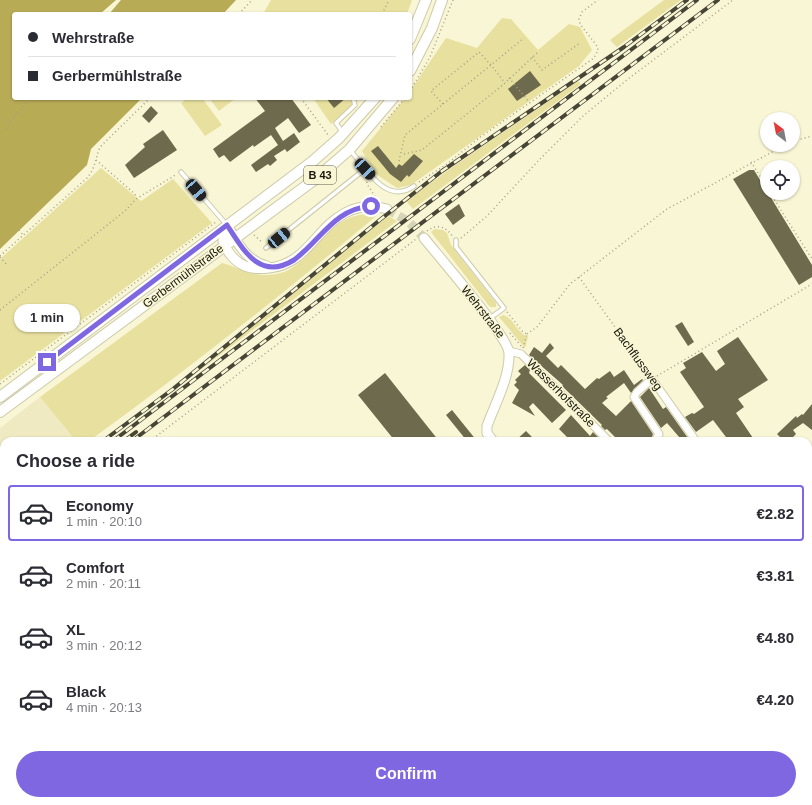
<!DOCTYPE html>
<html lang="en">
<head>
<meta charset="utf-8">
<style>
  :root { --surface:#fff; --page:#f7f7f7; --text:#2b2b33; --muted:#7c7c81; --line:#e1e1e2; --accent:#8067e2 }
  body { margin:0; font-family:Arial,sans-serif; background:var(--page); color:var(--text); height:100vh; display:flex; flex-direction:column; font-size:15px; white-space:nowrap }
  * { box-sizing:border-box; margin:0 }
  p { font-size:13px; color:var(--muted) }
  .icon { flex:none; width:22px; height:22px; fill:none; stroke:currentColor; stroke-width:2; stroke-linecap:round; stroke-linejoin:round }
  .map { position:relative; flex:1; overflow:hidden }
  .panel { position:absolute; left:0px; top:437px; width:812px; height:368px; display:flex; flex-direction:column; background:var(--surface); border-radius:12px 12px 0 0; box-shadow:0 1px 3px #0004 }
  .panel>* { flex:none }
  .guide { position:absolute; left:12px; top:12px; width:400px; height:88px; border-radius:4px; box-shadow:0 1px 3px #0004; display:grid; align-content:center; height:88px; padding:0 16px; background:var(--surface) }
  .needle { width:26px; rotate:328deg }
  .fabs { position:absolute; left:760px; top:112px; display:grid; gap:8px }
  .fabs a { display:grid; place-items:center; width:40px; height:40px; border-radius:50%; background:var(--surface); box-shadow:0 1px 3px #0004; font-size:20px }
  .end { position:absolute; width:18px; height:18px; margin:-9px; border:5px solid #8067e2; background:#fff; box-shadow:0 0 0 2px #fff }
  .from { border-radius:50% }
  .bubble { position:absolute; height:28px; border-radius:14px; background:var(--surface); box-shadow:0 1px 3px #0004; font-size:13px; font-weight:700; line-height:28px; text-align:center }
  .car { position:absolute; width:12px; height:24px; margin:-12px -6px; border-radius:5px; box-shadow:0 0 3px 1px #0007; background:linear-gradient(#222 24%,#8ab4d8 0 40%,#222 0 76%,#8ab4d8 0 86%,#222 0) }
  .guide b { display:flex; align-items:center; gap:14px; height:38px; font-size:15px }
  .guide b+b { border-top:1px solid var(--line) }
  .guide i { width:10px; height:10px; background:var(--text) }
  ul { padding:0; list-style:none }
  li { display:flex; align-items:center; gap:12px; height:56px; margin:0 8px 6px; padding:0 8px; border:2px solid transparent; border-radius:4px }
  li div { flex:1 }
  li b { display:block; font-size:15px }
  li em { font-style:normal; font-weight:700 }
  li.current { border-color:var(--accent) }
  li>.icon { width:36px; height:36px; stroke-width:1.5 }
  h2 { padding:0 16px; font-size:18px; line-height:48px }
  .button { display:flex; gap:8px; margin-top:auto; padding:8px 16px }
  .button a { flex:1; height:46px; border-radius:24px; background:var(--accent); color:#fff; font-size:16px; font-weight:700; line-height:46px; text-align:center }
  .map>svg:first-child { display:block }
  .built { fill:#efeac2 }
  .green { fill:#e8e09f }
  .water { fill:#b7ab56 }
  .building { fill:#6e6a4e }
  .lines { fill:none; stroke-linecap:round; stroke-linejoin:round }
  .secondary-tunnel { stroke:#d7d5b7; stroke-width:9; stroke-dasharray:9 4.5; stroke-linecap:butt }
  .lane-casing { stroke:#cdcaaa; stroke-width:5.5 }
  .street-casing { stroke:#cdcaaa; stroke-width:9 }
  .secondary-casing { stroke:#cdcaaa; stroke-width:11 }
  .primary-casing { stroke:#cdcaaa; stroke-width:12 }
  .path { stroke:#a3a188; stroke-width:1.5; stroke-dasharray:1 3; stroke-linecap:butt }
  .lane { stroke:#fff; stroke-width:3.5 }
  .street { stroke:#fff; stroke-width:7 }
  .secondary { stroke:#fff; stroke-width:9 }
  .primary { stroke:#fff; stroke-width:10 }
  .tram { stroke:#474636; stroke-width:1 }
  .rail-casing { stroke:#474636; stroke-width:4 }
  .rail { stroke:#f9f6d5; stroke-width:2.5; stroke-dasharray:8; stroke-linecap:butt }
  .route { stroke:#8067e2; stroke-width:5 }
  .labels { text-anchor:middle; stroke-width:3; stroke-linejoin:round; paint-order:stroke }
  .shield { fill:#f9f6d5; stroke:#5c5a48; stroke-width:1 }
  .shield-label { font-size:11px; font-weight:bold; fill:#18170b }
  .street-label { font-size:12px; fill:#18170b; stroke:#f9f6d5 }
</style>
</head>
<body>
<div class="map">
<svg width="812" height="805" viewBox="0 0 812 805">
  <rect width="100%" height="100%" fill="#f9f6d5"/>
  <path class="built" d="M40,397L76,441H4V466L0,461V428Z"/>
  <path class="green" d="M271,0H412L407,14H263Z
    M664,0H681L617,47L610,40Z
    M502,18L511,19L538,50L569,24L580,27L592,50L579,66L411,185L397,188L376,174L362,151L405,98H410V91L446,38L477,48Z
    M578,81L581,84L413,209L406,201L451,168Z
    M188,98H202L222,125L205,136L181,103Z
    M209,98H236L219,111Z
    M313,98H360L331,124Z
    M101,168L141,201L173,179L212,223L0,381V259Z
    M380,213C285,292 189,369 89,441H76L40,397L222,263C237,267 251,275 266,275C305,276 316,233 347,219C358,214 369,213 380,213Z
    M388,216L397,221L188,379Z
    M435,229L443,230L447,233L451,245L496,303V307H490L431,232Z
    M503,315C514,318 517,333 528,337L525,348L499,317Z
    M0,484L4,489V505L0,508Z"/>
  <path class="water" d="M0,0H116L100,14H14V98H142L91,149L87,165L0,249Z
    M121,0H236L223,14H109Z"/>
  <path class="building" d="M530,71L541,85L517,101L508,89Z
    M255,98H291L311,125L299,133L288,118L275,128L283,141L294,133L300,142L287,152L285,149L274,156L277,160L270,166L268,164L256,172L251,165L278,145L271,135L254,147L253,145L230,162L224,155L219,158L213,149L265,111Z
    M326,98H346L334,108Z
    M151,106L158,113L149,123L142,116Z
    M163,130L177,150L134,178L125,165L145,147L143,144Z
    M378,146L396,168L399,164L402,166L414,154L423,161L409,177L407,175L401,182L390,174L371,151Z
    M749,170H754L812,265V277L799,285L733,179Z
    M459,204L465,216L453,225L445,214Z
    M682,322L694,342L688,346L675,326Z
    M738,337L768,380L738,399L744,407L736,413L755,441H729L713,420L696,432L685,417L692,413L694,414L704,407L680,372L686,368L683,363L702,352L716,371L725,364L717,351Z
    M550,343L554,348L546,356L558,368L561,365L585,389L597,378L599,379L610,371L614,377L624,370L634,385L642,379L643,380L631,393L624,383L606,397L608,398L602,403L616,416L631,401L653,434L652,437L647,441H619L607,429L605,430L601,426L602,425L562,386L563,385L529,355L534,347L542,353Z
    M525,365L530,370L529,373L566,410L552,423L533,403L529,407L535,416L512,403L519,390L514,385L517,382L515,380L521,374L518,371Z
    M385,373L439,441H395L358,395Z
    M649,388L663,409L666,407L690,441H676L680,438L667,423L661,428L640,397Z
    M812,404V430L803,423L793,430L796,434L789,441H784L777,434L796,416L797,418L802,414L803,415Z
    M452,410L477,441H467L446,415Z
    M571,415L590,436L593,432L598,437L595,441H563L567,437L559,429Z
    M526,431L536,441H515Z"/>
  <g class="lines">
    <path class="secondary-tunnel" d="M387,209L409,222L424,238"/>
    <g class="lane-casing">
      <path id="lane" d="M343,133L336,123L355,105L353,98
        M350,150C366,168 386,206 414,186
        M181,172L226,224
        M456,240V247L504,308L489,319
        M266,248L365,169
        M0,478L4,483
        M0,579L4,576
        M760,801L763,805"/>
    </g>
    <g class="street-casing">
      <path id="street" d="M509,351L521,354L609,441
        M655,441L659,434L634,397L637,392L652,379L696,441
        M808,458L812,453
        M808,546L812,550
        M808,643L812,647
        M808,758L812,762
        M808,773L812,770
        M289,801L292,805
        M351,801L355,805
        M415,801L418,805
        M566,801L570,805
        M376,805L380,801
        M766,805L771,801"/>
    </g>
    <g class="secondary-casing">
      <path id="secondary" d="M227,225L223,241C226,251 235,262 245,266C252,269 261,269 269,268C307,264 315,229 345,213C358,206 373,205 387,209
        M227,225C237,242 246,261 267,266
        M424,238C439,257 508,336 509,353C510,377 495,404 487,426V433L493,441
        M808,632L812,629
        M514,805L517,801"/>
    </g>
    <g class="primary-casing">
      <path id="primary" d="M410,39L426,0
        M410,71L432,28L442,0
        M0,397L313,161L339,138L375,98
        M0,412L314,180L349,150L393,98"/>
    </g>
    <path class="path" d="M239,14L252,0
      M382,14L389,0
      M532,57L542,70L580,43
      M509,78L530,103
      M410,91L430,57L453,0
      M301,98L328,135
      M443,104L431,91L479,52L491,65L505,83
      M381,127L405,98
      M7,129L8,124L31,98
      M793,141L812,136
      M404,154L422,150L504,84L538,52
      M96,160L135,194L136,198
      M399,161L405,135L524,38
      M751,162L767,187
      M366,178L367,184L376,198
      M419,182L447,164L479,138L594,58L598,50L597,46L580,24L579,19L582,12L598,0
      M770,193L812,259
      M19,230L23,235
      M427,231C438,223 446,227 453,237
      M254,235L263,243
      M461,238L486,217L540,159L583,116L628,79L733,0
      M0,256L86,179C96,168 95,159 100,147L150,98
      M0,257L8,266
      M579,277L648,373
      M0,310L125,211L136,199L177,174
      M507,312L523,332L527,334
      M510,333L522,347
      M527,334L537,327L570,284L667,209L785,145
      M523,348L527,334
      M657,376L812,284
      M0,384L216,222
      M150,441L416,239
      M0,466L4,471
      M92,805L95,801
      M235,805L239,801"/>
    <use href="#lane" class="lane"/>
    <use href="#street" class="street"/>
    <use href="#secondary" class="secondary"/>
    <use href="#primary" class="primary"/>
    <path class="tram" d="M808,630L812,627
      M512,805L515,801"/>
    <g class="rail-casing">
      <path id="rail" d="M103,441L173,389L381,219L442,171L624,47L687,0
        M113,441L697,0
        M124,441L136,432
        M132,441L718,0
        M0,522L4,519
        M0,530L4,527"/>
    </g>
    <use href="#rail" class="rail"/>
  </g>
  <g class="lines">
    <path class="route" d="M47,362L227,225C244,251 260,281 294,260C321,240 334,209 371,206"/>
  </g>
  <g class="labels">
    <rect class="shield" x="304" y="166" width="32" height="18" rx="3"/>
    <g class="shield-label">
      <text x="320" y="179">B 43</text>
    </g>
    <g class="street-label">
      <text transform="translate(183 276) rotate(-37)" y="4">Gerbermühlstraße</text>
      <text transform="translate(483 312) rotate(52)" y="4">Wehrstraße</text>
      <text transform="translate(638 359) rotate(54)" y="4">Bachflussweg</text>
      <text transform="translate(561 393) rotate(45)" y="4">Wasserhofstraße</text>
    </g>
  </g>
</svg>
<div class="fabs">
<a><svg class="needle" viewBox="-14 -14 28 28"><path d="M0-13l5 13h-10z" fill="#e53935"/><path d="M0 13l5-13h-10z" fill="#7c7c81"/></svg></a>
<a><svg class="icon" aria-label="locate" viewBox="0 0 24 24"><circle cx="12" cy="12" r="6"/><path d="M12 2v4M12 18v4M2 12h4M18 12h4"/></svg></a>
</div>
<i class="end from" style="left:371px;top:206px"></i>
<i class="end" style="left:47px;top:362px"></i>
<div class="bubble" style="left:14px;top:304px;width:66px">1 min</div>
<i class="car" style="left:365px;top:169px;rotate:137deg"></i>
<i class="car" style="left:196px;top:190px;rotate:140deg"></i>
<i class="car" style="left:279px;top:238px;rotate:51deg"></i>
<div class="guide">
<b><i class="from"></i>Wehrstraße</b>
<b><i></i>Gerbermühlstraße</b>
</div>
<section class="panel">
<h2>Choose a ride</h2>
<ul>
<li class="current"><svg class="icon" aria-label="car" viewBox="0 0 24 24"><path d="M5 17H2v-5l4-1 3-4h7l3 4 3 1v5h-3M9 17h6M6 11h13"/><circle cx="7" cy="17" r="2"/><circle cx="17" cy="17" r="2"/></svg><div><b>Economy</b><p>1 min · 20:10</p></div><em>€2.82</em></li>
<li><svg class="icon" aria-label="car" viewBox="0 0 24 24"><path d="M5 17H2v-5l4-1 3-4h7l3 4 3 1v5h-3M9 17h6M6 11h13"/><circle cx="7" cy="17" r="2"/><circle cx="17" cy="17" r="2"/></svg><div><b>Comfort</b><p>2 min · 20:11</p></div><em>€3.81</em></li>
<li><svg class="icon" aria-label="car" viewBox="0 0 24 24"><path d="M5 17H2v-5l4-1 3-4h7l3 4 3 1v5h-3M9 17h6M6 11h13"/><circle cx="7" cy="17" r="2"/><circle cx="17" cy="17" r="2"/></svg><div><b>XL</b><p>3 min · 20:12</p></div><em>€4.80</em></li>
<li><svg class="icon" aria-label="car" viewBox="0 0 24 24"><path d="M5 17H2v-5l4-1 3-4h7l3 4 3 1v5h-3M9 17h6M6 11h13"/><circle cx="7" cy="17" r="2"/><circle cx="17" cy="17" r="2"/></svg><div><b>Black</b><p>4 min · 20:13</p></div><em>€4.20</em></li>
</ul>
<div class="button"><a>Confirm</a></div>
</section>
</div>
</body>
</html>
